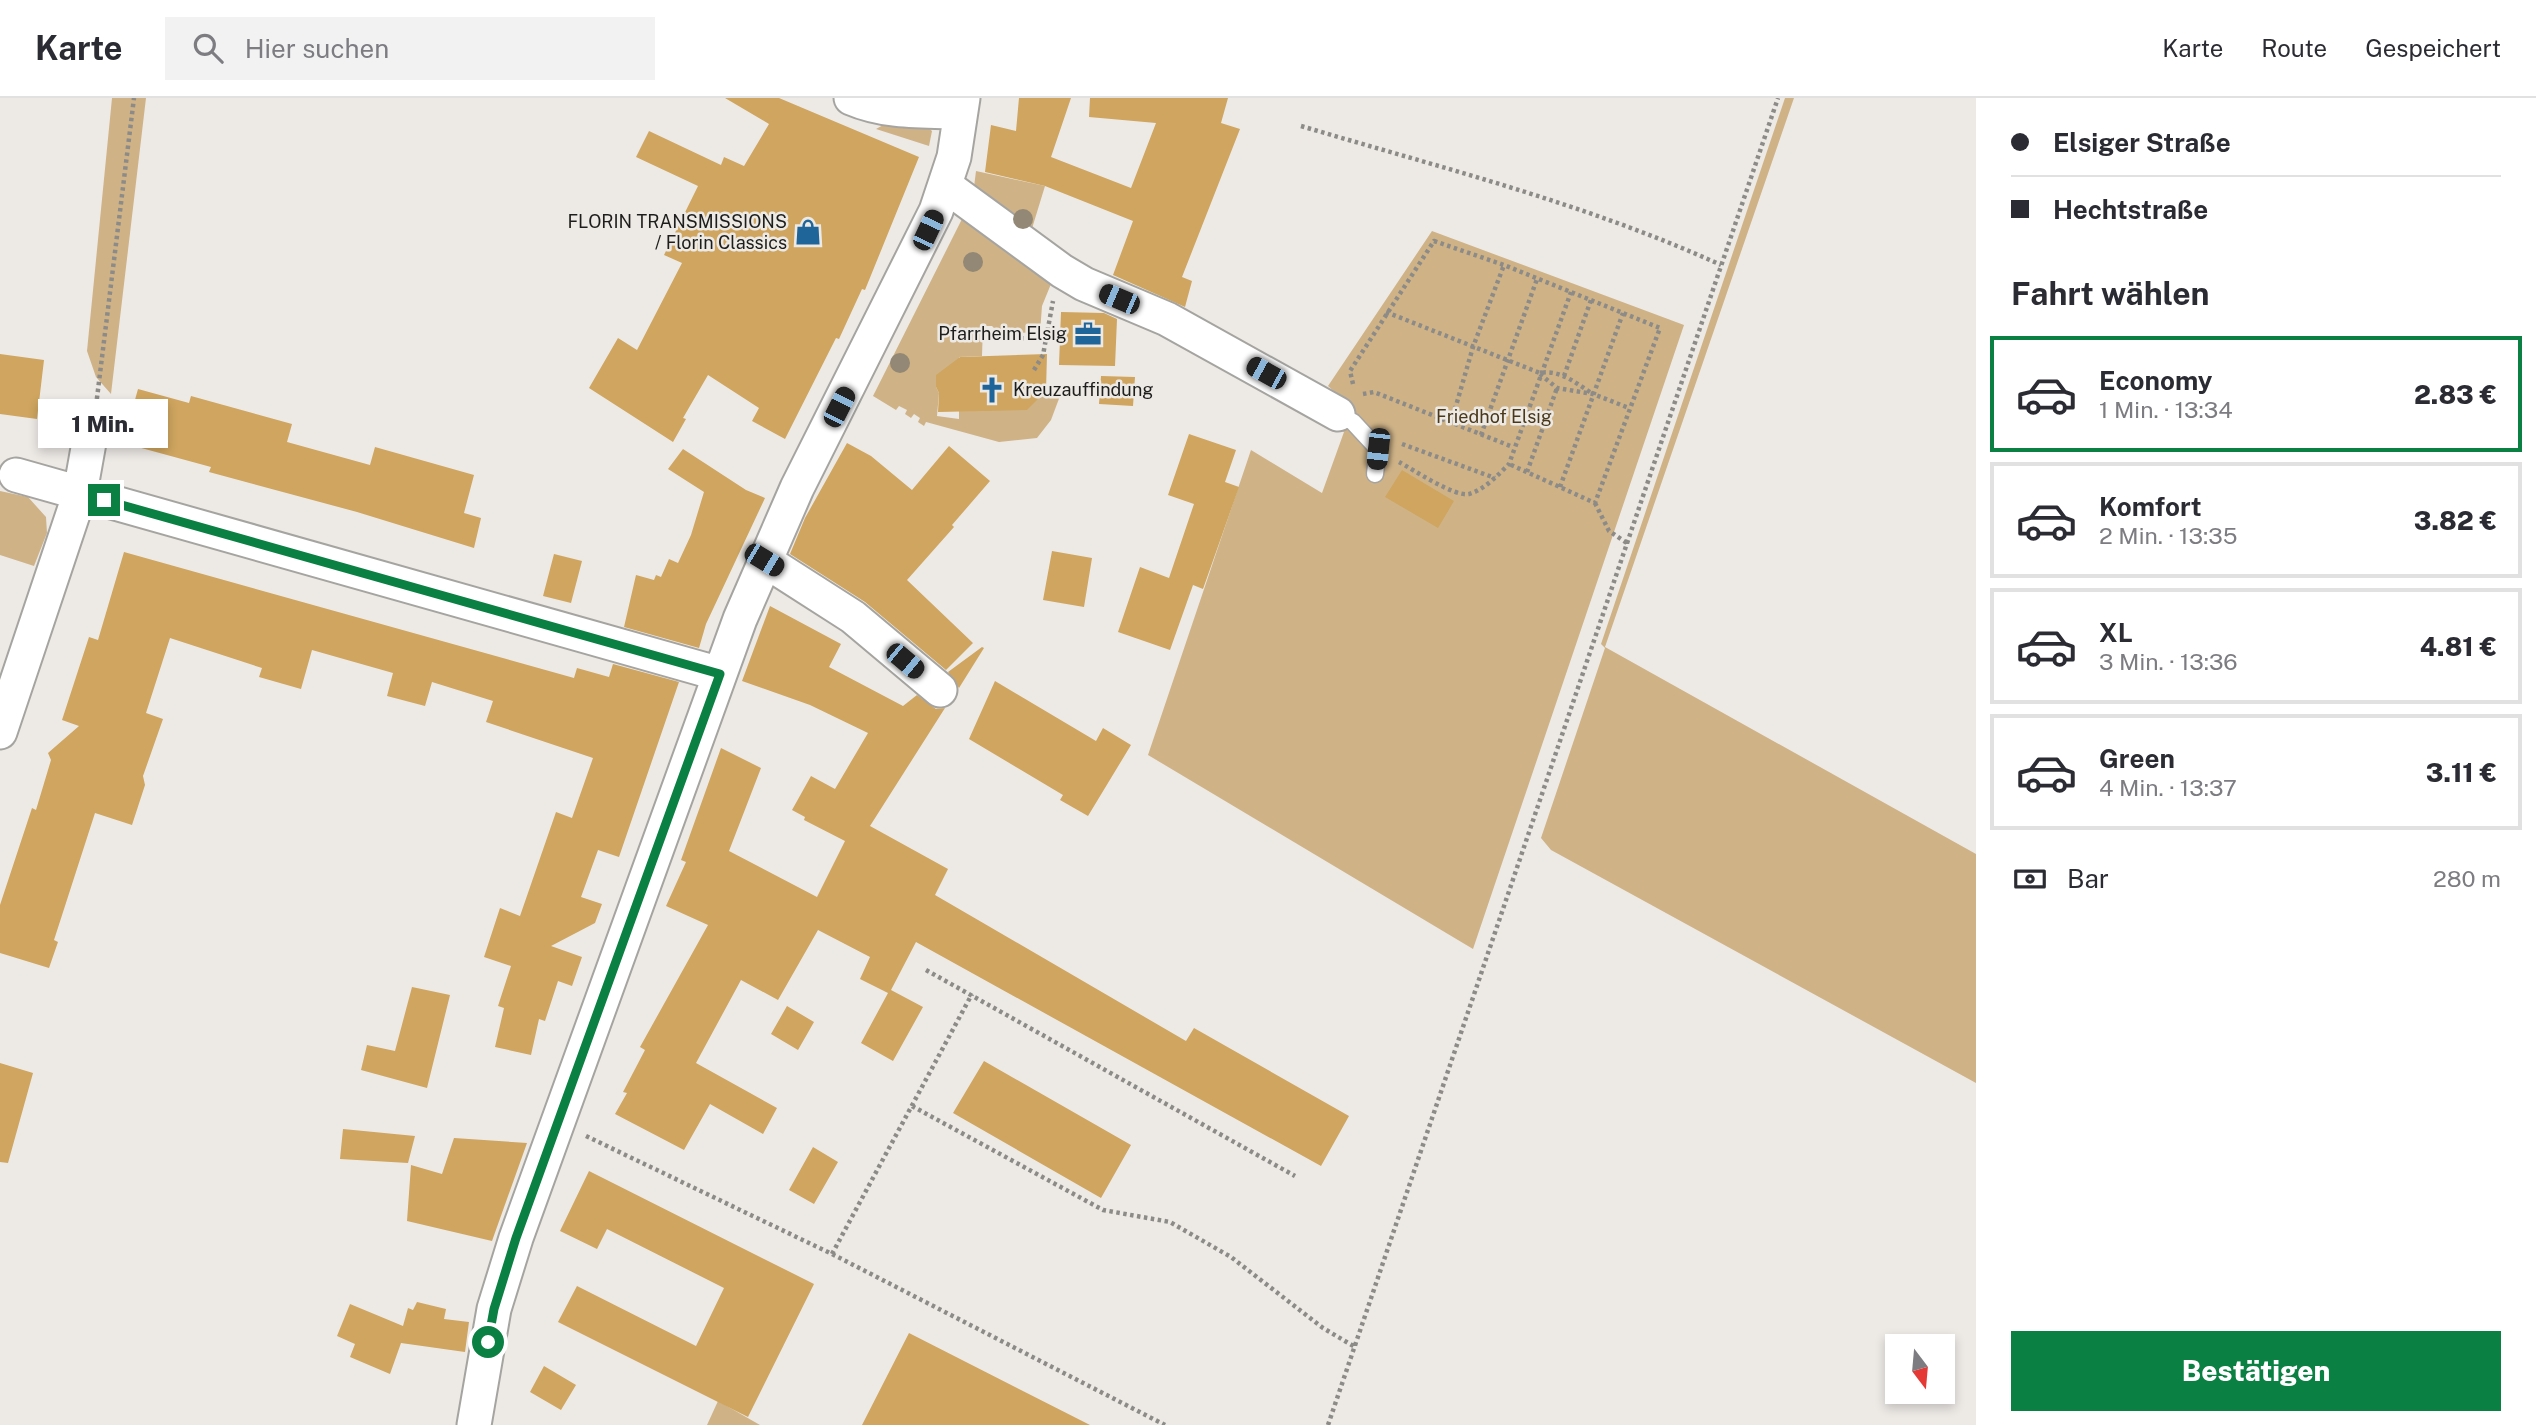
<!DOCTYPE html>
<html lang="de">
<head>
<meta charset="utf-8">
<style>
  :root { --surface:#fff; --page:#f2f2f3; --text:#2b2b33; --muted:#7c7c81; --line:#e1e1e2; --accent:#0b8043 }
  body { margin:0; font-family:"Public Sans",sans-serif; background:var(--page); color:var(--text); height:100vh; display:flex; flex-direction:column; font-size:26px; white-space:nowrap }
  * { box-sizing:border-box; margin:0 }
  p { font-size:23px; color:var(--muted) }
  .icon { flex:none; width:38px; height:38px; fill:none; stroke:currentColor; stroke-width:2; stroke-linecap:round; stroke-linejoin:round }
  .map { position:relative; flex:1; overflow:hidden }
  .panel { display:flex; flex-direction:column; background:var(--surface); width:560px }
  .panel>* { flex:none }
  .top-card { display:grid; align-content:center; height:154px; padding:0 35px; background:var(--surface) }
  .needle { width:46px; rotate:164deg }
  .tools { position:absolute; left:1885px; top:1236px; display:grid; gap:14px }
  .tools a { display:grid; place-items:center; width:70px; height:70px; border-radius:0px; background:var(--surface); box-shadow:0 4px 10px #0003; font-size:35px }
  .end { position:absolute; width:32px; height:32px; margin:-16px; border:9px solid #0b8043; background:#fff; box-shadow:0 0 0 4px #fff }
  .from { border-radius:50% }
  .bubble { position:absolute; height:49px; border-radius:0px; background:var(--surface); box-shadow:0 4px 10px #0003; font-size:23px; font-weight:800; line-height:49px; text-align:center }
  .car { position:absolute; width:21px; height:42px; margin:-21px -10px; border-radius:9px; box-shadow:0 0 5px 2px #0007; background:linear-gradient(#222 24%,#8ab4d8 0 40%,#222 0 76%,#8ab4d8 0 86%,#222 0) }
  .top-card b { display:flex; align-items:center; gap:24px; height:66px; font-size:26px }
  .top-card b+b { border-top:2px solid var(--line) }
  .top-card i { width:18px; height:18px; background:var(--text) }
  ul { padding:0; list-style:none }
  li { display:flex; align-items:center; gap:21px; height:116px; margin:0 14px 10px; padding:0 21px; border:4px solid var(--line); border-radius:0px }
  li div { flex:1 }
  li b { display:block; font-size:26px }
  li em { font-style:normal; font-weight:800 }
  li.on { border-color:var(--accent) }
  li>.icon { width:63px; height:63px; stroke-width:1.5 }
  h2 { padding:0 35px; font-size:32px; line-height:84px }
  .pay { display:flex; align-items:center; gap:18px; height:77px; padding:0 35px; font-size:26px }
  .pay p { margin-inline-start:auto }
  .action { display:flex; gap:14px; margin-top:auto; padding:14px 35px }
  .action a { flex:1; height:80px; border-radius:0px; background:var(--accent); color:#fff; font-size:28px; font-weight:800; line-height:80px; text-align:center }
  header { display:flex; align-items:center; gap:42px; box-sizing:border-box; height:98px; padding:0 35px; background:var(--surface); border-bottom:2px solid var(--line) }
  header strong { font-size:33px }
  nav { display:flex; gap:38px; margin-inline-start:auto; font-size:24px }
  .search { width:490px; height:63px; background:var(--page); display:flex; align-items:center; gap:18px; box-sizing:border-box; padding:0 24px; border-radius:0px; color:var(--muted); font-size:26px }
  main { display:flex; flex:1; min-height:0 }
  .map>svg:first-child { display:block }
  .green { fill:#cfb387 }
  .building { fill:#cfa55f }
  .lines { fill:none; stroke-linecap:round; stroke-linejoin:round }
  .lane-casing { stroke:#a6a4a0; stroke-width:19 }
  .street-casing { stroke:#a6a4a0; stroke-width:37 }
  .path { stroke:#8d8b88; stroke-width:4.5; stroke-dasharray:3.5 3.5; stroke-linecap:butt }
  .lane { stroke:#fff; stroke-width:16 }
  .street { stroke:#fff; stroke-width:33 }
  .tree { fill:#938875 }
  .route { stroke:#0b8043; stroke-width:9 }
  .labels { text-anchor:middle; stroke-width:5; stroke-linejoin:round; paint-order:stroke }
  .poi-label { font-size:18px; fill:#1e1d1b; stroke:#edeae6; text-anchor:end }
  .park-label { font-size:18px; fill:#4a3819; stroke:#edeae6 }
</style>
</head>
<body>
<header>
<strong>Karte</strong>
<div class="search"><svg class="icon" aria-label="search" viewBox="0 0 24 24"><circle cx="10" cy="10" r="6"/><path d="M15 15l6 6"/></svg>Hier suchen</div>
<nav><a>Karte</a><a>Route</a><a>Gespeichert</a></nav>
</header>
<main>
<div class="map">
<svg width="1976" height="1327" viewBox="0 0 1976 1327">
  <rect width="100%" height="100%" fill="#edeae6"/>
  <path class="green" d="M112,0H146L111,296L96,279L87,253Z
    M1785,0H1794L1605,549L1976,756V985L1551,752L1541,740L1605,550L1601,546Z
    M885,26L925,27L932,33L929,48L876,31Z
    M976,73L1045,88L1030,137L974,89Z
    M963,119L1050,178L1051,186L1042,208L1040,235L998,234L992,228H983L982,258L959,259V272L936,278V289L939,295L937,318L959,321V313L1034,297L1060,298L1051,322L1037,340L999,344L926,324L924,328L918,324L920,320L914,316L911,320L905,316L907,312L899,308L896,312L873,298Z
    M1432,133L1684,227L1473,851L1148,657L1251,352L1322,395L1344,334L1331,326L1345,303L1328,288Z
    M0,393L28,399L46,419L47,435L34,468L0,457Z
    M718,1303L760,1327H707Z"/>
  <path class="building" d="M725,0H779L919,59L865,192L862,191L839,241L836,240L785,341L752,323L759,310L708,277L683,320L686,321L673,344L589,290L618,240L637,252L682,165L664,157L698,88L636,59L649,33L721,67L724,59L744,68L769,26Z
    M1019,0H1071L1051,59L1131,90L1156,25L1089,19L1090,0H1228L1221,25L1240,31L1182,179L1192,183L1185,209L1113,177L1133,123L1045,88L985,74L991,27L1016,33Z
    M1061,214L1104,215L1117,221L1115,268L1059,267Z
    M0,256L44,262L37,321L0,316Z
    M1047,256L1046,293L1027,312L938,314L939,295L936,289V277L960,259Z
    M1101,278L1135,279L1133,308L1099,306Z
    M138,291L189,305L191,298L292,326L287,344L370,367L375,349L474,377L464,415L481,420L474,450L357,414L209,374L211,369L123,345Z
    M1189,336L1236,352L1225,384L1239,389L1203,491L1193,487L1170,552L1118,534L1140,469L1169,480L1194,406L1168,397Z
    M847,345L871,358L912,392L949,348L990,383L952,427L954,429L907,482L973,545L946,572L865,504L790,456L805,420Z
    M683,351L746,392L765,400L706,526L699,550L624,529L636,477L654,482L656,477L661,479L669,461L678,465L691,437L704,394L668,371Z
    M1402,372L1454,403L1438,430L1385,399Z
    M1052,453L1092,460L1084,509L1043,502Z
    M124,454L574,580L577,570L609,579L613,566L679,584L619,759L598,752L581,799L602,806L595,825L551,848L582,859L572,888L558,883L545,923L539,921L531,957L495,949L504,910L498,908L511,868L484,859L500,810L520,818L556,714L572,720L593,660L486,624L493,603L432,584L425,608L387,598L393,575L312,552L301,591L259,579L262,570L170,540L146,615L163,621L143,678L145,687L132,727L95,715L54,842L58,844L49,870L0,855V807L32,710L36,712L51,662L48,655L79,628L62,622L89,539L98,542Z
    M554,456L582,463L571,505L543,498Z
    M770,508L841,546L829,569L903,608L917,597L936,611L945,610L870,728L948,771L935,797L1186,943L1194,930L1349,1018L1321,1068L916,844L891,892L923,909L893,963L861,945L888,895L860,881L870,859L818,832L778,902L741,882L696,965L777,1010L763,1036L710,1006L684,1052L615,1016L627,995L623,994L645,952L640,949L708,827L666,808L686,764L681,762L721,650L761,670L729,753L817,799L845,743L804,722L805,719L792,712L811,678L835,691L868,635L810,607L742,583Z
    M982,549L984,550L959,590L948,574Z
    M995,583L1096,643L1103,630L1131,647L1088,718L1060,702L1063,697L969,641Z
    M412,889L450,897L427,990L361,972L367,947L395,953Z
    M787,908L814,924L798,952L771,936Z
    M984,963L1131,1047L1101,1100L953,1015Z
    M0,965L33,975L8,1065L0,1064Z
    M343,1031L415,1038L408,1065L340,1061Z
    M454,1040L527,1045L492,1143L407,1123L411,1067L442,1076Z
    M813,1049L838,1064L814,1106L789,1092Z
    M589,1073L814,1186L748,1319L558,1224L577,1188L696,1248L724,1190L607,1131L597,1151L560,1133Z
    M417,1204L446,1211L444,1221L469,1224L465,1254L401,1245L390,1276L350,1259L355,1246L337,1238L350,1206L403,1228L408,1210L413,1212Z
    M909,1235L1090,1327H862Z
    M544,1268L576,1287L561,1312L530,1294Z"/>
  <g class="lines">
    <g class="lane-casing">
      <path id="lane" d="M1338,316L1353,324L1378,351L1375,376"/>
    </g>
    <g class="street-casing">
      <path id="street" d="M851,0C886,15 922,13 960,14
        M946,88L1062,173L1084,186L1167,221L1338,316
        M16,377L720,576
        M764,462L853,519L940,592
        M0,634L80,395L90,339
        M474,1327L494,1211L516,1140L740,521L797,390L936,113L954,59L963,0"/>
    </g>
    <path class="path" d="M1301,28C1442,70 1587,106 1721,167
      M1386,214L1540,275C1560,271 1577,286 1593,296
      M992,239L1046,241
      M1034,272L1043,257L1053,203
      M1540,276L1557,290L1593,296L1629,310
      M1564,278L1591,202
      M1353,286L1350,273L1434,143L1504,167L1660,230L1595,405L1509,366
      M1363,296L1374,294L1513,349
      M96,308L134,0
      M1451,325L1473,249L1504,167
      M1481,337L1537,181
      M1402,346L1495,380
      M1399,364C1414,372 1454,399 1469,396C1484,392 1499,376 1509,366L1571,194
      M1527,374L1557,290
      M1560,389L1623,215
      M1595,405L1609,433L1627,445
      M926,872L1295,1078
      M912,1008L1103,1112L1170,1124L1231,1159L1323,1230L1355,1249
      M586,1038L832,1156L1165,1327
      M832,1156L972,896
      M1328,1327L1778,0"/>
    <use href="#lane" class="lane"/>
    <use href="#street" class="street"/>
  </g>
  <g class="tree">
    <circle cx="1023" cy="121" r="10"/>
    <circle cx="973" cy="164" r="10"/>
    <circle cx="900" cy="265" r="10"/>
  </g>
  <g class="lines">
    <path class="route" d="M104,402L720,576L516,1140L494,1211L488,1244"/>
  </g>
  <defs>
    <g id="shop-bare" transform="scale(2.1)"><path d="M-5-2.5h2.3a2.7 3.5 0 0 1 5.4 0H5L5.5 6h-11ZM-1.5-2.5h3a1.5 2.3 0 0 0-3 0Z" fill="#206599" stroke="#edeae6" stroke-width="2.5" paint-order="stroke"/></g>
    <g id="office-bare" transform="scale(2.1)"><path d="M-6-3h4V-5.5h4V-3h4V5H-6ZM-1-4.5V-3h2v-1.5ZM-6 0V1H6V0Z" fill="#206599" stroke="#edeae6" stroke-width="2.5" paint-order="stroke"/></g>
    <g id="church-bare" transform="scale(2.1)"><path d="M-1.2-6h2.4v3.5h3.3v2.4h-3.3V6h-2.4V-.1h-3.3v-2.4h3.3Z" fill="#206599" stroke="#edeae6" stroke-width="2.5" paint-order="stroke"/></g>
  </defs>
  <g fill-rule="evenodd">
    <use href="#shop-bare" x="808" y="134"/>
    <use href="#office-bare" x="1088" y="236"/>
    <use href="#church-bare" x="992" y="292"/>
  </g>
  <g class="labels">
    <g class="poi-label">
      <text x="787" y="130">FLORIN TRANSMISSIONS<tspan x="787" dy="21">/ Florin Classics</tspan></text>
      <text x="1067" y="242">Pfarrheim Elsig</text>
      <text x="1013" y="298" text-anchor="start">Kreuzauffindung</text>
    </g>
    <g class="park-label">
      <text x="1494" y="325">Friedhof Elsig</text>
    </g>
  </g>
</svg>
<div class="tools">
<a><svg class="needle" viewBox="-14 -14 28 28"><path d="M0-13l5 13h-10z" fill="#e53935"/><path d="M0 13l5-13h-10z" fill="#7c7c81"/></svg></a>
</div>
<i class="end from" style="left:488px;top:1244px"></i>
<i class="end" style="left:104px;top:402px"></i>
<div class="bubble" style="left:38px;top:301px;width:130px">1 Min.</div>
<i class="car" style="left:928px;top:132px;rotate:25deg"></i>
<i class="car" style="left:1119px;top:201px;rotate:293deg"></i>
<i class="car" style="left:1266px;top:275px;rotate:299deg"></i>
<i class="car" style="left:839px;top:309px;rotate:27deg"></i>
<i class="car" style="left:1378px;top:351px;rotate:186deg"></i>
<i class="car" style="left:764px;top:462px;rotate:121deg"></i>
<i class="car" style="left:905px;top:563px;rotate:130deg"></i>
</div>
<section class="panel">
<div class="top-card">
<b><i class="from"></i>Elsiger Straße</b>
<b><i></i>Hechtstraße</b>
</div>
<h2>Fahrt wählen</h2>
<ul>
<li class="on"><svg class="icon" aria-label="car" viewBox="0 0 24 24"><path d="M5 17H2v-5l4-1 3-4h7l3 4 3 1v5h-3M9 17h6M6 11h13"/><circle cx="7" cy="17" r="2"/><circle cx="17" cy="17" r="2"/></svg><div><b>Economy</b><p>1 Min. · 13:34</p></div><em>2.83 €</em></li>
<li><svg class="icon" aria-label="car" viewBox="0 0 24 24"><path d="M5 17H2v-5l4-1 3-4h7l3 4 3 1v5h-3M9 17h6M6 11h13"/><circle cx="7" cy="17" r="2"/><circle cx="17" cy="17" r="2"/></svg><div><b>Komfort</b><p>2 Min. · 13:35</p></div><em>3.82 €</em></li>
<li><svg class="icon" aria-label="car" viewBox="0 0 24 24"><path d="M5 17H2v-5l4-1 3-4h7l3 4 3 1v5h-3M9 17h6M6 11h13"/><circle cx="7" cy="17" r="2"/><circle cx="17" cy="17" r="2"/></svg><div><b>XL</b><p>3 Min. · 13:36</p></div><em>4.81 €</em></li>
<li><svg class="icon" aria-label="car" viewBox="0 0 24 24"><path d="M5 17H2v-5l4-1 3-4h7l3 4 3 1v5h-3M9 17h6M6 11h13"/><circle cx="7" cy="17" r="2"/><circle cx="17" cy="17" r="2"/></svg><div><b>Green</b><p>4 Min. · 13:37</p></div><em>3.11 €</em></li>
</ul>
<div class="pay"><svg class="icon" aria-label="cash" viewBox="0 0 24 24"><path d="M3 7h18v10H3z"/><circle cx="12" cy="12" r="2"/></svg>Bar<p>280 m</p></div>
<div class="action"><a>Bestätigen</a></div>
</section>
</main>
</body>
</html>
